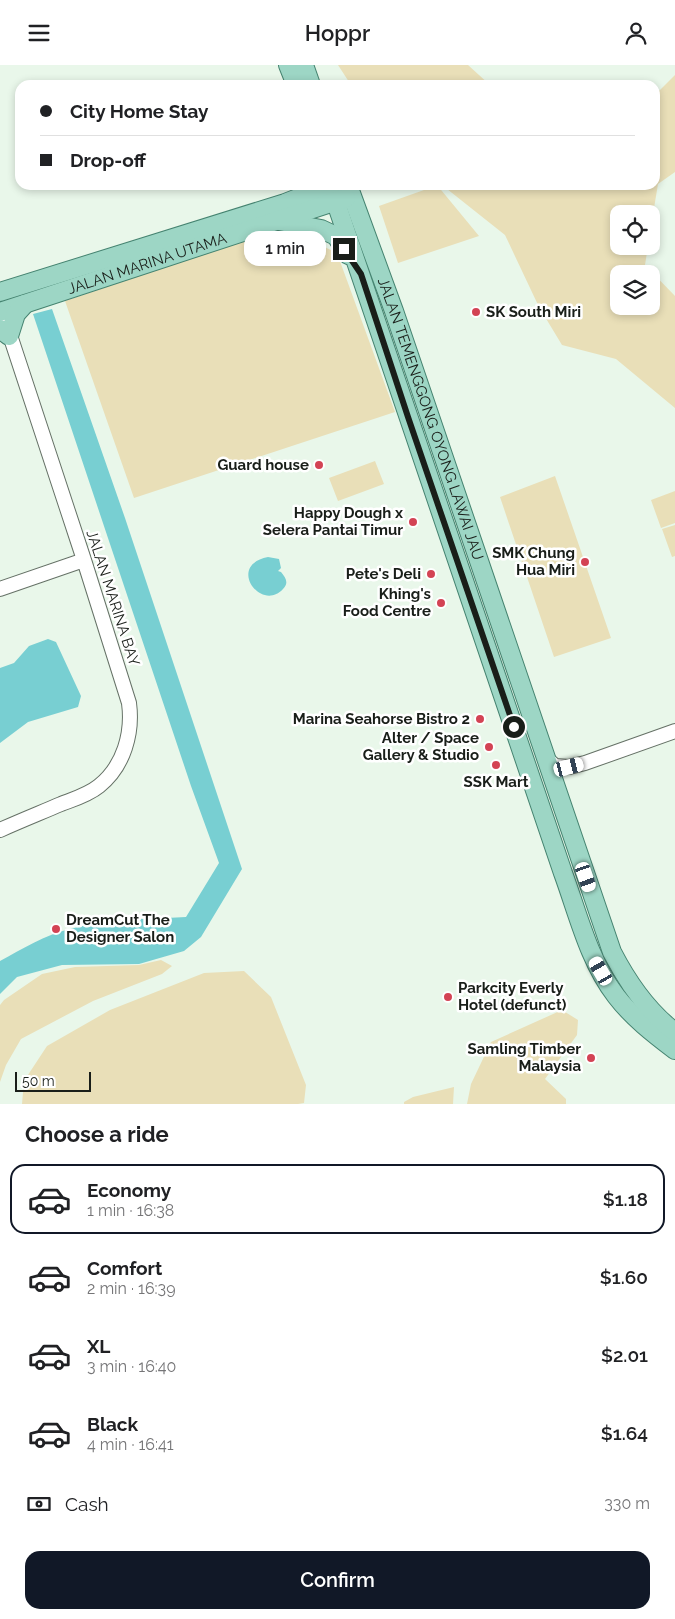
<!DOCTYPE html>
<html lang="en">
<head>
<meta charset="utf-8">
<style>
  :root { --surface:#fff; --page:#f6f6f6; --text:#202124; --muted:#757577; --line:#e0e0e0; --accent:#111827 }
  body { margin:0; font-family:Raleway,sans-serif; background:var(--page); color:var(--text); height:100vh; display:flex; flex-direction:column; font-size:19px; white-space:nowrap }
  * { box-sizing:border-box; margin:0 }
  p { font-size:16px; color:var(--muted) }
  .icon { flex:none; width:28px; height:28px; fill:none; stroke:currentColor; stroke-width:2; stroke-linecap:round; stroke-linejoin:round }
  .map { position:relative; height:1039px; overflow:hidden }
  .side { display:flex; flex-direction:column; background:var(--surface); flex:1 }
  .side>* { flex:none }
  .hud { position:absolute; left:15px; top:15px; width:645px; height:110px; border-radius:15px; box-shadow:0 2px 8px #0003; display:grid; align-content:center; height:110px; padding:0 25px; background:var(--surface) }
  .fabs { position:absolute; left:610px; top:140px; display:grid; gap:10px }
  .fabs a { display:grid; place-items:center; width:50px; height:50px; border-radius:10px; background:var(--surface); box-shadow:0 2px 8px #0003; font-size:25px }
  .scale { position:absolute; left:15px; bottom:12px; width:76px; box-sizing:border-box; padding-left:5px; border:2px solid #191e19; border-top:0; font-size:14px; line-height:18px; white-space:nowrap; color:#191e19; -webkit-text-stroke:4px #fff; paint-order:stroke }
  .end { position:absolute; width:22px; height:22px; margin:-11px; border:6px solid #191e19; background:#fff; box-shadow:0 0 0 2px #fff }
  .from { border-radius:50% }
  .bubble { position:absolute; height:35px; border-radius:15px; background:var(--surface); box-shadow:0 2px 8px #0003; font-size:16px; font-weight:600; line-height:35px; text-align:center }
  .car { position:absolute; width:15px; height:30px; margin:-15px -8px; border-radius:6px; box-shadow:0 0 4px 1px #0007; background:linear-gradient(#fff 24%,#345 0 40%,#fff 0 76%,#345 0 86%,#fff 0) }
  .hud b { display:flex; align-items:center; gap:18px; height:48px; font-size:19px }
  .hud b+b { border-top:1px solid var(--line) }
  .hud i { width:12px; height:12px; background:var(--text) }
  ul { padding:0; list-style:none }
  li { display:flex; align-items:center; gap:15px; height:70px; margin:0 10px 8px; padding:0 15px; border:2px solid transparent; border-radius:15px }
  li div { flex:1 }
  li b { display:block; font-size:19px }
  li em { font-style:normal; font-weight:600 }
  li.on { border-color:var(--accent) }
  li>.icon { width:45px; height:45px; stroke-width:1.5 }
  h2 { padding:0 25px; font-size:22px; line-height:60px }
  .pay { display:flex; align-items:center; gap:12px; height:55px; padding:0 25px; font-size:19px }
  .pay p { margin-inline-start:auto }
  .button { display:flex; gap:10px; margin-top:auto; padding:10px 25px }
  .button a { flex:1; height:58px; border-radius:15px; background:var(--accent); color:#fff; font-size:20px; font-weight:600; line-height:58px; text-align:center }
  header { display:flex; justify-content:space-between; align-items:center; height:65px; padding:0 25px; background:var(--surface); font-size:22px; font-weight:600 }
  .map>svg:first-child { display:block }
  .green { fill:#e9dfb8; fill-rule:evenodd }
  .water { fill:#78cfd2 }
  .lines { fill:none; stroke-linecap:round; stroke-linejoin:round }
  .minor-casing { stroke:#657166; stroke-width:16 }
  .major-casing { stroke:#458370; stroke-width:20 }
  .minor { stroke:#fff; stroke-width:14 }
  .major { stroke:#9dd6c5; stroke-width:18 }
  .route { stroke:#191e19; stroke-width:6 }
  .poi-dot { fill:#d34354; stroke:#fff; stroke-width:2 }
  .labels { text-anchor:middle; stroke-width:5; stroke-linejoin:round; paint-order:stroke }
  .street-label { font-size:15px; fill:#191e19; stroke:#fff }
  .poi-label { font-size:15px; font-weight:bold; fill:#191e19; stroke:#fff; text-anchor:end }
</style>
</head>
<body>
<header><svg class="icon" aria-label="menu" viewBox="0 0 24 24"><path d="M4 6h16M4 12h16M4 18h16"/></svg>Hoppr<svg class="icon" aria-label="person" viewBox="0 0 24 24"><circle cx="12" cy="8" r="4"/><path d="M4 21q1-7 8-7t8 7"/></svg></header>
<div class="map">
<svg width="675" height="1039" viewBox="0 0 675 1039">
  <rect width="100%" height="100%" fill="#e9f7ea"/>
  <path class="green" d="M338,0H468L490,20H351Z
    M675,10V107L658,119L651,161V149H619V181H648L645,200L675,231V343L616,294L562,280L539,242L505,170L442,120H655V30ZM619,209H651V241H619Z
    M431,120H437L479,171L398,198L379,141L424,125Z
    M283,162L337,188L395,347L134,433L65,236Z
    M375,396L384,419L338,436L329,413Z
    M555,411L611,573L554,592L500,432Z
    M675,426V458L661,463L651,435Z
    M675,460V491L672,492L662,464Z
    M161,895L172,901L162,909L93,936L21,974L6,1000L0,1017V940L4,935L42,909L75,902L139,900Z
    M244,906L271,932L306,1020L304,1038L298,1039H22L24,1016L47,981L110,945L204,908Z
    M562,945L578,955L577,970L545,1014L566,1034V1039H467L471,1019L491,977Z
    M454,1022L453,1039H404V1037L413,1032Z"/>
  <path class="water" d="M52,244L125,453L242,804L201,872L184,886L139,899L62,900L17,912L0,929V896C22,884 45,870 70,864C107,854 147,854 186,852L219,798L191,721L33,249Z
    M268,492L279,494L281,503L278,506L281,507C286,513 289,518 283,524C261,548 226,500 268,492Z
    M48,574L56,577L81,631L78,642L28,657L0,678V603L14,598L29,581Z"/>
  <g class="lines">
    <g class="minor-casing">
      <path id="minor" d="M0,524L84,495
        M546,693L555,701L569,702L585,698L675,666
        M0,765C20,756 40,748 61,739C74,734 88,730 99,721C124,701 133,668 129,638L84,495L2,246"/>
    </g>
    <g class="major-casing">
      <g id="major">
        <path d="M288,0L296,20"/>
        <path d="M304,0L311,20"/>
        <path d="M330,120L563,808C578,849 589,896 616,931C632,952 654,969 675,985"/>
        <path id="s1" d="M348,120L394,246L612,887C628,918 647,946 675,967"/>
        <path d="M279,156L321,164L336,171L348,190"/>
        <path d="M0,227L285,138L331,120"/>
        <path id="s2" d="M0,247L346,133"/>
        <path d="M0,264L9,271L16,249L25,239"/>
      </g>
    </g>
    <use href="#minor" class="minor"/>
    <use href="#major" class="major"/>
  </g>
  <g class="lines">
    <path class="route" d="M344,184L361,209L408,352L514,662"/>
  </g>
  <g class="poi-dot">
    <circle cx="476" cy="247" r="5"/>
    <circle cx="319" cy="400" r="5"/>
    <circle cx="413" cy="457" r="5"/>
    <circle cx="585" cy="497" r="5"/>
    <circle cx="431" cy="509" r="5"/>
    <circle cx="441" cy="538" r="5"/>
    <circle cx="480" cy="654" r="5"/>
    <circle cx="489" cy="682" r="5"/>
    <circle cx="496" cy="700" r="5"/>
    <circle cx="56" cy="864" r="5"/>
    <circle cx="448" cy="932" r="5"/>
    <circle cx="591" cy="993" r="5"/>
  </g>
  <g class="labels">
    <g class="street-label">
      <text dy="5" stroke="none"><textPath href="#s2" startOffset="155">JALAN MARINA UTAMA</textPath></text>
      <text dy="5" stroke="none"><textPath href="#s1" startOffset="248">JALAN TEMENGGONG OYONG LAWAI JAU</textPath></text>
      <text transform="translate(113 533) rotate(72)" y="5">JALAN MARINA BAY</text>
    </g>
    <g class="poi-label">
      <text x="486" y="252" text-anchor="start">SK South Miri</text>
      <text x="309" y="405">Guard house</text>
      <text x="403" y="453">Happy Dough x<tspan x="403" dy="17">Selera Pantai Timur</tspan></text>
      <text x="575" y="493">SMK Chung<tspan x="575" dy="17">Hua Miri</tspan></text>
      <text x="421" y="514">Pete's Deli</text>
      <text x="431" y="534">Khing's<tspan x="431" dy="17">Food Centre</tspan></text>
      <text x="470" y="659">Marina Seahorse Bistro 2</text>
      <text x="479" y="678">Alter / Space<tspan x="479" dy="17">Gallery &amp; Studio</tspan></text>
      <text x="496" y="722" text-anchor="middle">SSK Mart</text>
      <text x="66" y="860" text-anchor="start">DreamCut The<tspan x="66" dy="17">Designer Salon</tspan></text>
      <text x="458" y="928" text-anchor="start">Parkcity Everly<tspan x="458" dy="17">Hotel (defunct)</tspan></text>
      <text x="581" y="989">Samling Timber<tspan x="581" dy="17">Malaysia</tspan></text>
    </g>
  </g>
</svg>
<div class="fabs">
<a><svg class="icon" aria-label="locate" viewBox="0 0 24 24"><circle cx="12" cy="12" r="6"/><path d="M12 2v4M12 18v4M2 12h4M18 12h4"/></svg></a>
<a><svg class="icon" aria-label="layers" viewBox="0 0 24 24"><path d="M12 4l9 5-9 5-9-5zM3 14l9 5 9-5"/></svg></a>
</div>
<div class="scale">50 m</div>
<i class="end from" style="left:514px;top:662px"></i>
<i class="end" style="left:344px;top:184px"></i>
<div class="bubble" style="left:244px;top:166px;width:82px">1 min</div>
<i class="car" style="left:569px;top:702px;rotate:76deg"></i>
<i class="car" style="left:586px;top:812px;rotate:161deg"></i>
<i class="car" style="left:601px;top:906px;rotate:330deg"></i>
<div class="hud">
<b><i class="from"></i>City Home Stay</b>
<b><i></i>Drop-off</b>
</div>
</div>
<section class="side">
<h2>Choose a ride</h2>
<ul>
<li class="on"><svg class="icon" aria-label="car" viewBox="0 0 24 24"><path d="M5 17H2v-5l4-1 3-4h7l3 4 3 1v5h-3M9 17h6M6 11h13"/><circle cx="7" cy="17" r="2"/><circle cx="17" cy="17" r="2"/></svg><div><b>Economy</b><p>1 min · 16:38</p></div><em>$1.18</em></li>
<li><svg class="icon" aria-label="car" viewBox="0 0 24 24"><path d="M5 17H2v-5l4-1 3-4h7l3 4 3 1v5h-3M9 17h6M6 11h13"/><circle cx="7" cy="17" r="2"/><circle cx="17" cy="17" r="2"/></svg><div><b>Comfort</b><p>2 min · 16:39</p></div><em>$1.60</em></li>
<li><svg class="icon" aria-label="car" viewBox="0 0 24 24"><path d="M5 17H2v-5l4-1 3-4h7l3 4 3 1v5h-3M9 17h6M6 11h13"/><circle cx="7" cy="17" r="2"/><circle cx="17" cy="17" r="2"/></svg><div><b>XL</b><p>3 min · 16:40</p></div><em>$2.01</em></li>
<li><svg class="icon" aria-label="car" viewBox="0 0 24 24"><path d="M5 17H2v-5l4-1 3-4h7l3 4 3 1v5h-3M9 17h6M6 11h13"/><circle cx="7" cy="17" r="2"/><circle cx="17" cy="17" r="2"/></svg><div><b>Black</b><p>4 min · 16:41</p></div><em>$1.64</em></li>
</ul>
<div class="pay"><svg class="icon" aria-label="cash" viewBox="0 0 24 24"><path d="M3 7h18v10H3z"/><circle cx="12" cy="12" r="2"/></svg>Cash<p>330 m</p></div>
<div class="button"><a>Confirm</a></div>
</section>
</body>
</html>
